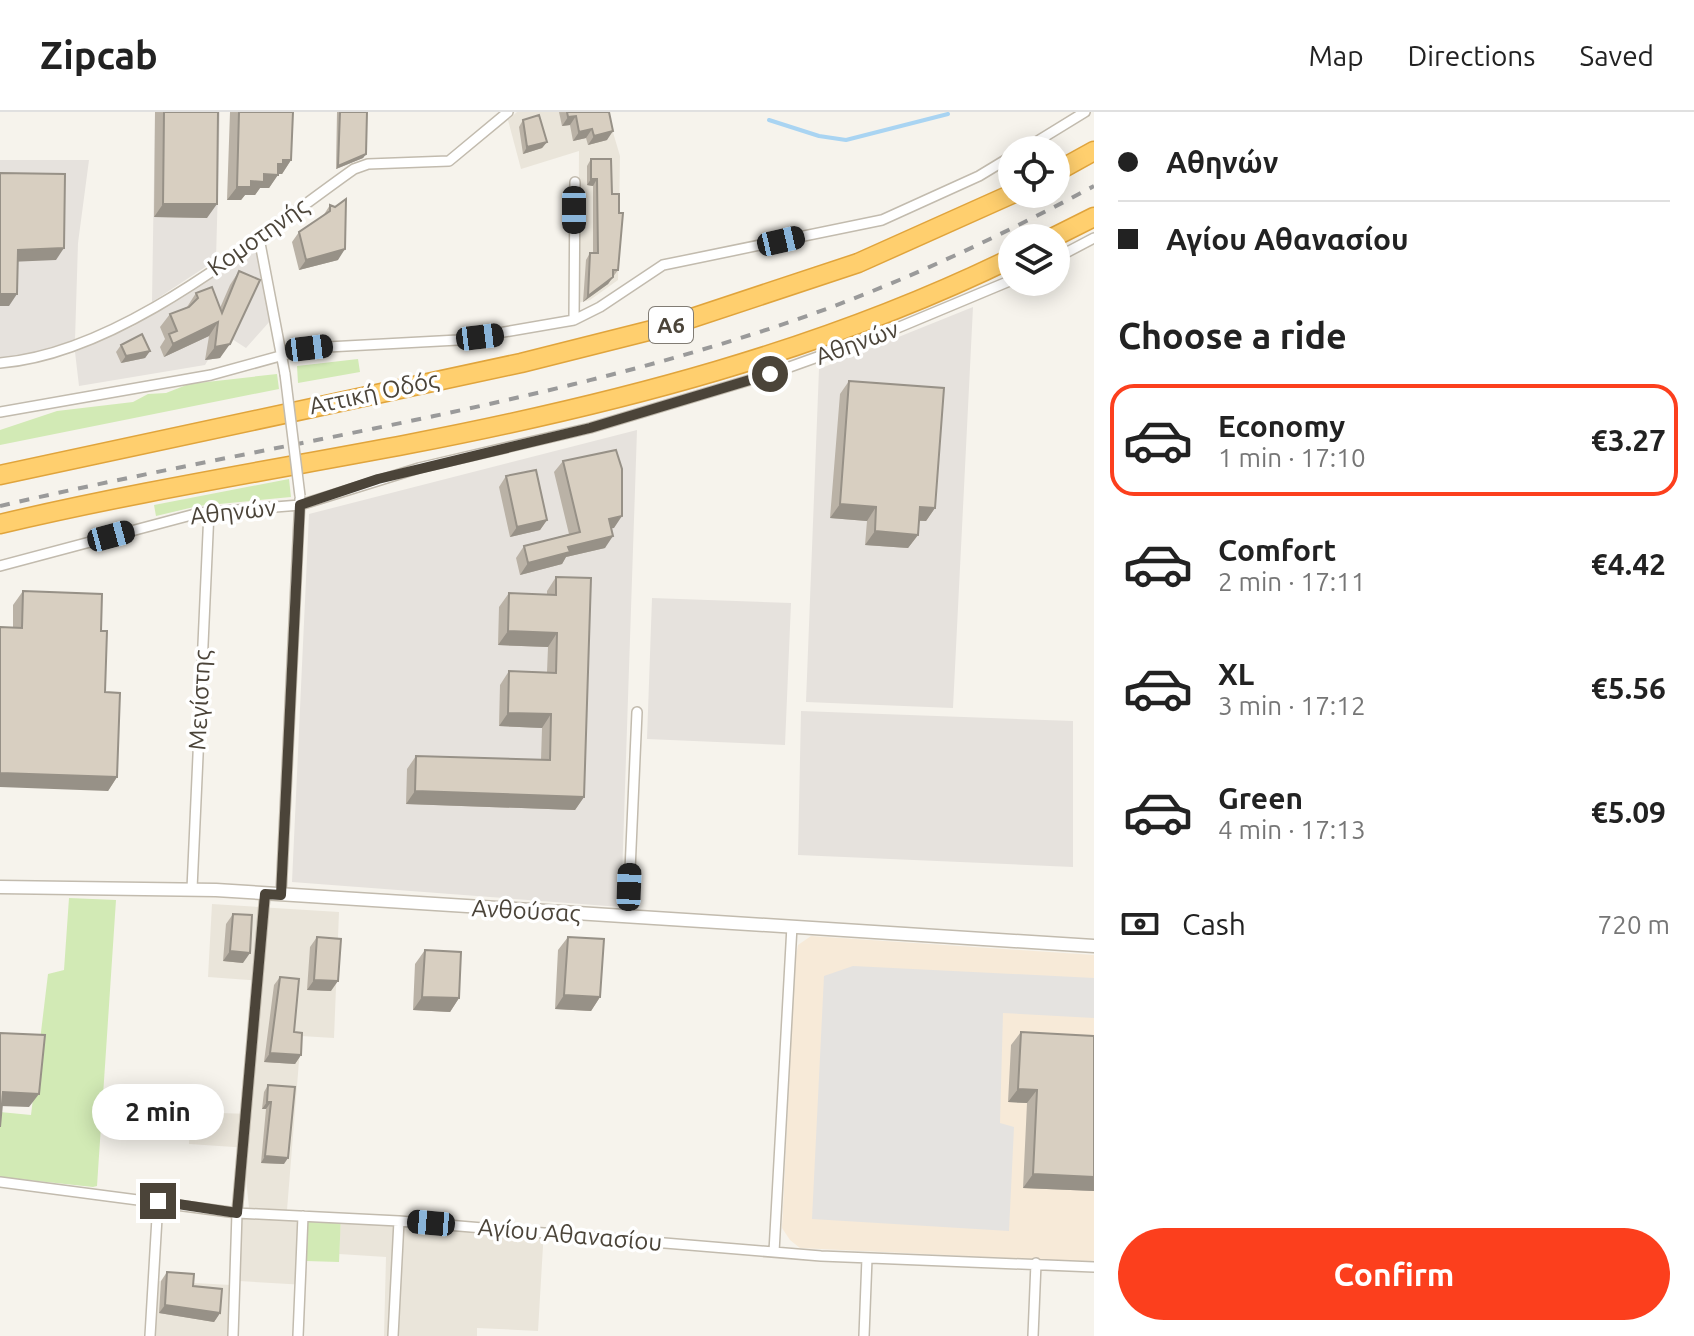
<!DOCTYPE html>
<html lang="en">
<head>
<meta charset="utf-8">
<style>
  :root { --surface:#fff; --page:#f2f2f2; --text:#222; --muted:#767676; --line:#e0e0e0; --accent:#fc3f1d }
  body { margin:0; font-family:Ubuntu,sans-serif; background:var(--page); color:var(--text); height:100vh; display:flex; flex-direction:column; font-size:30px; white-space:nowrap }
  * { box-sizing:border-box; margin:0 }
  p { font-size:26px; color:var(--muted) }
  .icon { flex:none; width:44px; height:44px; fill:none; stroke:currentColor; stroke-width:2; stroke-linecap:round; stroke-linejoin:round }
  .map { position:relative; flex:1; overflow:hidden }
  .sheet { display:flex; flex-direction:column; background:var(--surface); width:600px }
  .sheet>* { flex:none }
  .guide { display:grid; align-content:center; height:176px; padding:0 24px; background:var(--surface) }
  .buttons { position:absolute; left:998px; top:24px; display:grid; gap:16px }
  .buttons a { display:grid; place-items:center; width:72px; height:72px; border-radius:50%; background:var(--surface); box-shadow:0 4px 20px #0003; font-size:40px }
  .end { position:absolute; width:36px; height:36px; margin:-18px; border:10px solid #4b4439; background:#fff; box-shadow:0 0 0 4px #fff }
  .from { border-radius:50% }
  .bubble { position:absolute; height:56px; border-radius:28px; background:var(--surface); box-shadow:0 4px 20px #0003; font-size:26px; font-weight:700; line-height:56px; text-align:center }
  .car { position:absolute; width:24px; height:48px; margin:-24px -12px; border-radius:10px; box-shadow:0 0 6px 2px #0007; background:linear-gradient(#222 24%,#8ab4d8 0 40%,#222 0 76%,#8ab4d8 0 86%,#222 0) }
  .guide b { display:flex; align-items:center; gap:28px; height:76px; font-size:30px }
  .guide b+b { border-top:2px solid var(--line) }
  .guide i { width:20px; height:20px; background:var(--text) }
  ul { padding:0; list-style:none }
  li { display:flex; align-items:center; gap:24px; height:112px; margin:0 16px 12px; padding:0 8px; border:4px solid transparent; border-radius:24px }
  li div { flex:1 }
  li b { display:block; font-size:30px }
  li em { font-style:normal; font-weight:700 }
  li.on { border-color:var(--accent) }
  li>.icon { width:72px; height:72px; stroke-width:1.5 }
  h2 { padding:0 24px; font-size:36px; line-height:96px }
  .pay { display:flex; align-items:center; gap:20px; height:88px; padding:0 24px; font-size:30px }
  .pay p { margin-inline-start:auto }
  .button { display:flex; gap:16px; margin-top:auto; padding:16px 24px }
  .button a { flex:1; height:92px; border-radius:48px; background:var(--accent); color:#fff; font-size:32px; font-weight:700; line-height:92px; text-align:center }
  header { display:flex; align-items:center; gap:48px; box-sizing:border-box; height:112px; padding:0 40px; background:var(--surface); border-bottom:2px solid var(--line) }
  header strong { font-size:38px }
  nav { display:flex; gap:44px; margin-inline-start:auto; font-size:28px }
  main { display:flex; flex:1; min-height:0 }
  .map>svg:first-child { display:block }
  .residential { fill:#eae5da }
  .commercial { fill:#f7ead8 }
  .industrial { fill:#e6e2dd }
  .green { fill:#d2eab5 }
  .parking { fill:#e5e3e0 }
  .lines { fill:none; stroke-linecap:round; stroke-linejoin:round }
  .stream { stroke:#a9d4f2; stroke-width:4 }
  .minor-casing { stroke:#c2bbae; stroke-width:12 }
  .tertiary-casing { stroke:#c2bbae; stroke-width:15 }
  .motorway-casing { stroke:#e0a43c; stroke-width:21 }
  .minor { stroke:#fff; stroke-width:9 }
  .tertiary { stroke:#fff; stroke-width:12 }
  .motorway { stroke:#ffcf6e; stroke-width:18 }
  .rail { stroke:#9a9a9a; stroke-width:4; stroke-dasharray:10 10; stroke-linecap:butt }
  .minor-bridge-casing { stroke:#c2bbae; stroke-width:12; stroke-linecap:butt }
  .minor-bridge { stroke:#fff; stroke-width:9 }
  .wall { fill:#bab2a6 }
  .shaded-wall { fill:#979187 }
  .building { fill:#d8cfc1; stroke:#979187; stroke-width:2 }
  .route { stroke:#4b4439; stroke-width:10 }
  .labels { text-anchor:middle; stroke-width:7; stroke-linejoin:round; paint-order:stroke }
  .shield { fill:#fff; stroke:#817c74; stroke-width:2 }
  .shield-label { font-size:22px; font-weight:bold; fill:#4b4439 }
  .street-label { font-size:24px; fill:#4b4439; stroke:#fff }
</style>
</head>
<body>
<header>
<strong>Zipcab</strong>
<nav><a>Map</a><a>Directions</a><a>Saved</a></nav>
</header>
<main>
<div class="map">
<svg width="1094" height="1224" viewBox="0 0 1094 1224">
  <rect width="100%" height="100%" fill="#f6f3ec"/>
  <path class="residential" d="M517,0H607L620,44L618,168L590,188L578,191L579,39L521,57L508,8Z
    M212,792L339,800L334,926L301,924L287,1098L307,1100L306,1173L239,1169L241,1106H248L249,1096L246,1066L249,1036L189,1032L190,1000L250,1002L262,869L208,865Z
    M341,1103L544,1117L538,1219L477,1216V1224H384L386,1145L339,1142Z
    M157,1169L231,1173L229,1224H155Z"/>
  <path class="commercial" d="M811,824L1094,843V1150L800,1136L790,1128L782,1116L795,849L798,833Z"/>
  <path class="industrial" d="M155,0H220L216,148L152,190Z
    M0,48H89L78,131L75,228L26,243L0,246Z
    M257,133L271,208L246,236L232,227L220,246L208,248L205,253L79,274L75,240L134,214Z
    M973,195L953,596L806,590L819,257Z
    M637,318L621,795L292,770L309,402Z
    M652,486L791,491L785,633L647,627Z
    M801,599L1073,609V755L798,743Z"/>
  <path class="green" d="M358,247L360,260L298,271L297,254Z
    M277,262L279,277L0,333V318L57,299L133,290L148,282L166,281L189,272Z
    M289,367L291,385L198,394L156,404L154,393Z
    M69,786L116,788L97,1074L93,1075L0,1065V1000L31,1003L48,862L64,858Z
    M307,1100L341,1103L339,1150L306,1149Z"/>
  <path class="parking" d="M853,854L1094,866V906L1003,901L1000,1011L1014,1015L1009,1119L812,1107L824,864Z"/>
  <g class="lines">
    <path class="stream" d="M769,8L819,24L846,28L948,2"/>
    <g class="minor-casing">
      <path id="minor" d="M1023,38L1085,0
        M259,126L285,262
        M1056,146L1094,126
        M574,208L575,70
        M0,251C123,241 256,126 354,57L368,52L449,49L508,0
        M0,300L211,263L309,236L458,228L574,208L600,195L663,153L882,108L979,64L1012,44
        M0,454L199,401L300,393L419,356L590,316L770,262L890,219L1012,168
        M192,777L209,399
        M281,783L300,387
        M628,804L637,600
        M0,1070L237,1101L399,1109L821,1144L1094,1155
        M774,1140L792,814
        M150,1224L158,1089
        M233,1224L237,1101L265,782
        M298,1224L303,1104
        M393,1224L399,1109
        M864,1224L867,1146
        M1033,1224L1036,1151"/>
    </g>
    <g class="tertiary-casing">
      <path id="tertiary" d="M0,775L216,778L1094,834"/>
    </g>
    <g class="motorway-casing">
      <path id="motorway" d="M1056,60L1094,39
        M1052,126L1094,105
        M0,363L521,251L668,214L858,151L1012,82
        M0,412C135,380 272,358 409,332C616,292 822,239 1012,146"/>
    </g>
    <use href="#minor" class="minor"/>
    <use href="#tertiary" class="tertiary"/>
    <use href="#motorway" class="motorway"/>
    <path class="rail" d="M0,394C249,336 505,301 750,223C869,186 984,133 1094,74"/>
    <g class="minor-bridge-casing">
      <path id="minor-bridge" d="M285,262L300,384"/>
    </g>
    <use href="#minor-bridge" class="minor-bridge"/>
  </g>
  <path class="wall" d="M155,0H218L207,106L154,105Z
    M230,0H293L291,48L282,62H278L269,76H260L255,83H245L241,88H227Z
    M337,0H367L366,42L363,46L336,57Z
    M559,0H609L607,28L588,33L586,26L573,29L570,13L562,14Z
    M523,8L547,30L542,36L523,42L519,15Z
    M591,47L612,82L618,158L608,172L583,190L586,148L590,141H593V74L587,73V54Z
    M330,93L335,95L338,148L299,158L292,130L299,120L323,104Z
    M239,159L220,246L205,248L209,224L164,245L160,235L165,227L160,215L170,202L187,195L196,181L220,196L230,173Z
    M121,233L150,239L145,246L121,251L116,240Z
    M849,269L935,396L926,409H919L918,423L908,436L865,433L867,409L830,406L840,282Z
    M563,349L614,416H611L605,436L566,445L562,452L520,463L516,446L524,434L569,422L554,360Z
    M506,364L547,408L540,418L510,425L499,375Z
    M556,465L584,685L575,698L406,692L407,657L416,644L541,648L542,616L499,614L500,573L509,559L547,560L548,535L498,533L499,495L509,481L547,483V479Z
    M23,479L101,519L105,580L117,665L108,679L13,515V493Z
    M233,802L243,851L223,849L226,812Z
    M317,825L331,879L307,878L310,835Z
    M568,825L600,885L591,899L555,897L558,838Z
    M425,838L459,886L450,900L413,898L415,852Z
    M280,865L301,943L295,952L264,950L274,873Z
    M1021,920L1094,924V1079L1023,1076L1027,991L1008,990L1011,933Z
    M268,973L284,1052L261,1051L266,997H262L264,980Z
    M167,1160L220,1201L214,1210L159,1201L161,1169Z"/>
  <path class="shaded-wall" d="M576,4L570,13L562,14L568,5Z
    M592,17L586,26L573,29L579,20Z
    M613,19L607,28L588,33L594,24Z
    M547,30L542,36L523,42L527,35Z
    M366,42L363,46L336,57L338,54Z
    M283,48H291L282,62H276L278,63L269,76H260L255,83H245L241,88H227L237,75L264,62Z
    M591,67H597L593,74L587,73Z
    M163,92H217L207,106L154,105Z
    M64,136L56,148L9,150L18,138Z
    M345,137L338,148L299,158L306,148Z
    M613,165L608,172L583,190L588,184Z
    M0,182H17L9,194H0Z
    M218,210L209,224L164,245L173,232Z
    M230,232L220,246L205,248L215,235Z
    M150,239L145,246L121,251L126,244Z
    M840,392L876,395L867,409L830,406Z
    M920,395L935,396L926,409L910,408Z
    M622,404L614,416L601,418L609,407Z
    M547,408L540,418L510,425L517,415Z
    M875,419L918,423L908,436L865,433Z
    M613,424L605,436L566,445L562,452L520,463L528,451L568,435Z
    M508,519L557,521L548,535L498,533Z
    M508,601L551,602L542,616L499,614Z
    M0,661L117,665L108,679L0,675Z
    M415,679L584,685L575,698L406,692Z
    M230,839L250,841L243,851L223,849Z
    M314,868L338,869L331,879L307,878Z
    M564,883L600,885L591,899L555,897Z
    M422,885L459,886L450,900L413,898Z
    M270,941L301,943L295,952L264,950Z
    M1018,977L1037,978L1027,991L1008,990Z
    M3,980L39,982L29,995L0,994Z
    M267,990H271L266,997H262Z
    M265,1044L288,1046L284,1052L261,1051Z
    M1033,1062L1094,1065V1079L1023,1076Z
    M165,1193L220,1201L214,1210L159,1201Z"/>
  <path class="building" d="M164,0H218L217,92H163Z
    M239,0H293L291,48H283V52H278V63L264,62V70L251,69V75H237Z
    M340,0H367L366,42L338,54Z
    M567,0H609L613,19L594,24L592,17L579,20L576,4L568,5Z
    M539,3L547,30L527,35L523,8Z
    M591,47H611L612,82H619V101H623L618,158H613V165L588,184L590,141H598L597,67H591Z
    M0,61L65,62L64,136L18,138L17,182H0Z
    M346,87L345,137L306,148L299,120L330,99V93L335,95Z
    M239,159L260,168L230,232L215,235L218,210L173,232L169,222L177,219L170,202L189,195L198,186L196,181L212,175L222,201Z
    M142,222L150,239L126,244L121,233Z
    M849,269L944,276L935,396L920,395L918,423L875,419L876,395L840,392Z
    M616,338L622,357V404L609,407L613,424L568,435L570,440L528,451L524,434L580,420L563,349Z
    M536,358L547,408L517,415L506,364Z
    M556,465L591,466L584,685L415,679L416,644L550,648L551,602L508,601L509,559L556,561L557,521L508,519L509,481L556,483Z
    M23,479L102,482L101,519H107L105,580L120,581L117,665L0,661V515L22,516Z
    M233,802L252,803L250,841L230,839Z
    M317,825L341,827L338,869L314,868Z
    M568,825L604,827L600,885L564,883Z
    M425,838L461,840L459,886L422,885Z
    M280,865L299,867L294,920L302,921L301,943L270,941Z
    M1021,920L1094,924V1065L1033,1062L1037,978L1018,977Z
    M0,921L45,923L39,982L3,980L0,1015Z
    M268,973L295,975L288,1046L265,1044L271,990H267Z
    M167,1160L194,1162L193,1174L222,1177L220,1201L165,1193Z"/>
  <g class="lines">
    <path class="route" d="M158,1089L237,1101L265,782L281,783L300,393L378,367L590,316L770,262"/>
  </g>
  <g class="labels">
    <rect class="shield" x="649" y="195" width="44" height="36" rx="6"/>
    <g class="shield-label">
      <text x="671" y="221">Α6</text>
    </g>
    <g class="street-label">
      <text transform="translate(258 125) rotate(-35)" y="8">Κομοτηνής</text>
      <text transform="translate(857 231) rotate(-20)" y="8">Αθηνών</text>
      <text transform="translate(374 281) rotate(-12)" y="8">Αττική Οδός</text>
      <text transform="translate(233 400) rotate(-6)" y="8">Αθηνών</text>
      <text transform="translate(200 588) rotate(-87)" y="8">Μεγίστης</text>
      <text transform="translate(526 799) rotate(3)" y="8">Ανθούσας</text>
      <text transform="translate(570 1123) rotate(5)" y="8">Αγίου Αθανασίου</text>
    </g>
  </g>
</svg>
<div class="buttons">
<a><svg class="icon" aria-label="locate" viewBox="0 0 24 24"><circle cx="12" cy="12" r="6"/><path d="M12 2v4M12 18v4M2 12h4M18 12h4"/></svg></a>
<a><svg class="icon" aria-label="layers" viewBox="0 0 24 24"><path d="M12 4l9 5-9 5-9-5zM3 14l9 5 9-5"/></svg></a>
</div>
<i class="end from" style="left:770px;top:262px"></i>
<i class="end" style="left:158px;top:1089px"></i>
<div class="bubble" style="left:92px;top:972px;width:132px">2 min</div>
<i class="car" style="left:574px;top:98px;rotate:180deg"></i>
<i class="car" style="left:781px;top:129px;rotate:77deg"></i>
<i class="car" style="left:480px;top:225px;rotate:83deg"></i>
<i class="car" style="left:309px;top:236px;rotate:83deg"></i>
<i class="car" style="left:111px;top:424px;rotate:75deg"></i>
<i class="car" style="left:629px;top:775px;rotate:2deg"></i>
<i class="car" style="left:431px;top:1111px;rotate:275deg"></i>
</div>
<section class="sheet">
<div class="guide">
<b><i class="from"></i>Αθηνών</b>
<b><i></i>Αγίου Αθανασίου</b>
</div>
<h2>Choose a ride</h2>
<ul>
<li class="on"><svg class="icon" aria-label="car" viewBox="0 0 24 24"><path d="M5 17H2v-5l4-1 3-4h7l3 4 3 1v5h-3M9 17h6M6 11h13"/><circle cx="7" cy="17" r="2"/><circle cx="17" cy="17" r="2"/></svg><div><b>Economy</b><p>1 min · 17:10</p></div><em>€3.27</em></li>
<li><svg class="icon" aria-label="car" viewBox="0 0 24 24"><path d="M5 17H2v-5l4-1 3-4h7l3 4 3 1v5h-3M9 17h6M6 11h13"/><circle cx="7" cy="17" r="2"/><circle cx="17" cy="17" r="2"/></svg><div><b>Comfort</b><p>2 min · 17:11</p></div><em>€4.42</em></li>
<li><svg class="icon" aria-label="car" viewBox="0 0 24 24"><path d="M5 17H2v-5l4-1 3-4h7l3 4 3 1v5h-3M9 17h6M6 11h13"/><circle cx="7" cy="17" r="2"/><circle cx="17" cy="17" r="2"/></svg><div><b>XL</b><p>3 min · 17:12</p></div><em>€5.56</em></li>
<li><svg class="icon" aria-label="car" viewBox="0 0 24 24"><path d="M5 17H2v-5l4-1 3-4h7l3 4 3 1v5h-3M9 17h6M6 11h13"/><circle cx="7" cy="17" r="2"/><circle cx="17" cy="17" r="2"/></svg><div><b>Green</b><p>4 min · 17:13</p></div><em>€5.09</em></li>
</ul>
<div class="pay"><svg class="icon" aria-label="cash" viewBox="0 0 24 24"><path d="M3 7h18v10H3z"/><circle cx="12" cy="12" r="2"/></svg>Cash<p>720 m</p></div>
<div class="button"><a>Confirm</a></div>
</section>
</main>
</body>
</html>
